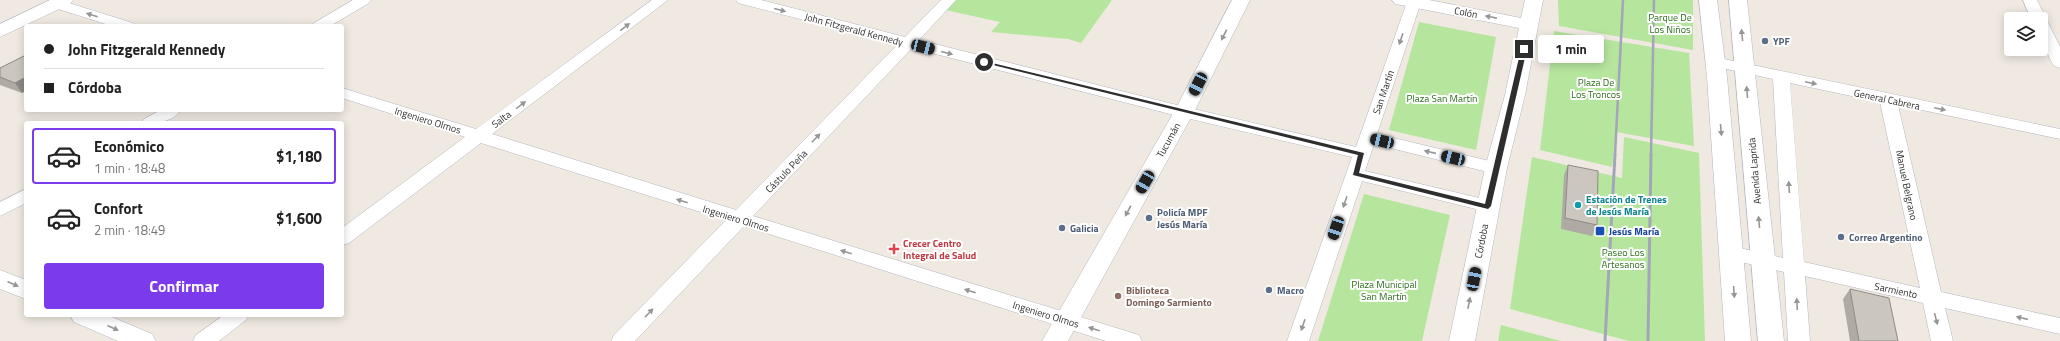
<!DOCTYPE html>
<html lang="es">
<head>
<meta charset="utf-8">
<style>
  :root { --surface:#fff; --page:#f6f6f6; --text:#222; --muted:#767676; --line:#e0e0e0; --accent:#7c3aed }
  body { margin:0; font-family:"Titillium Web",sans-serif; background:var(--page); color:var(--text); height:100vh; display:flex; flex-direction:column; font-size:15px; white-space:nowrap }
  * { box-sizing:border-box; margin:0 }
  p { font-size:13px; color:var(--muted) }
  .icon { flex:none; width:22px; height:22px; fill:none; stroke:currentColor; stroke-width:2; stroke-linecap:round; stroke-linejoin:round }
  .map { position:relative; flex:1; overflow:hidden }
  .side { position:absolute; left:24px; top:121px; width:320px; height:196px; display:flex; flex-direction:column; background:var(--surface); border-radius:4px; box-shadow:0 2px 10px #0003 }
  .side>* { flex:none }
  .top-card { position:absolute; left:24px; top:24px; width:320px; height:88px; border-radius:4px; box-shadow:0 2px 10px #0003; display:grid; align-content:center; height:88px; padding:0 20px; background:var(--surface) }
  .controls { position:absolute; left:2004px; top:12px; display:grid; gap:8px }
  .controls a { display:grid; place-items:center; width:44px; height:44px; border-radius:4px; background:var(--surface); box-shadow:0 2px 10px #0003; font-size:20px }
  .end { position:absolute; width:18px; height:18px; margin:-9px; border:5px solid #2e2e2e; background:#fff; box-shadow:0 0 0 2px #fff }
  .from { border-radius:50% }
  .bubble { position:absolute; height:28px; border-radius:4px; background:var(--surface); box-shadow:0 2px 10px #0003; font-size:13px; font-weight:700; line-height:28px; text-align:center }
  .car { position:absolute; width:12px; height:24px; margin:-12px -6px; border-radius:5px; box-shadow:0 0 3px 1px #0007; background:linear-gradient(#222 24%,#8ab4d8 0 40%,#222 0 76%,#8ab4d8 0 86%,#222 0) }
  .top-card b { display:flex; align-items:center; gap:14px; height:38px; font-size:15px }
  .top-card b+b { border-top:1px solid var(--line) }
  .top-card i { width:10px; height:10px; background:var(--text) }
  ul { padding:7px 0 0; list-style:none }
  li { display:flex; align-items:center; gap:12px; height:56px; margin:0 8px 6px; padding:0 12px; border:2px solid transparent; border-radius:4px }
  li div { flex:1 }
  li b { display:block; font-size:15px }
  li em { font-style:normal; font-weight:700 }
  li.current { border-color:var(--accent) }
  li>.icon { width:36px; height:36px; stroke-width:1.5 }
  .cta { display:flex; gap:8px; margin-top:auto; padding:8px 20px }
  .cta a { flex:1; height:46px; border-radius:4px; background:var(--accent); color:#fff; font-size:16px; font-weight:700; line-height:46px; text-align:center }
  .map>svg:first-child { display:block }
  .green { fill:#b6e59e }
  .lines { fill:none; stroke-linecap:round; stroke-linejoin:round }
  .street-casing { stroke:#b4b7c1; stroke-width:1 }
  .secondary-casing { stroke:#b4b7c1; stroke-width:1 }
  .street { fill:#fff; fill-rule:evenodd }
  .secondary { fill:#fff; fill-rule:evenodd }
  .rail-far1 { stroke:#a3a6b8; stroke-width:2.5 }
  .rail { stroke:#a3a6b8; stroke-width:3 }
  .wall { fill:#afaba4 }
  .shaded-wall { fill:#8e8b86 }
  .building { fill:#cbc7bf; stroke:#8e8b86 }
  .oneway { fill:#969696 }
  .route { fill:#2e2e2e }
  .service-dot { fill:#5c6f8a; stroke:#fff; stroke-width:1.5 }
  .culture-dot { fill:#0f9aa8; stroke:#fff; stroke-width:1.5 }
  .transit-dot { fill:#1a4fb4; stroke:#fff; stroke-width:1.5 }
  .health-dot { fill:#e0444e; stroke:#fff; stroke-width:1.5 }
  .education-dot { fill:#8d6e63; stroke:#fff; stroke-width:1.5 }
  .labels { text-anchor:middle; stroke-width:4; stroke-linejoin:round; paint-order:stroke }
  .street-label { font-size:10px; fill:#2e2e2e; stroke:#fff }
  .park-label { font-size:10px; fill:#2c6e1b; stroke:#fff }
  .service-label { font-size:10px; font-weight:bold; fill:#4e5e75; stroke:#fff; text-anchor:start }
  .culture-label { font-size:10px; font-weight:bold; fill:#0d838f; stroke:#fff; text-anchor:start }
  .transit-label { font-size:10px; font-weight:bold; fill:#164399; stroke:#fff; text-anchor:start }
  .health-label { font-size:10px; font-weight:bold; fill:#be3a42; stroke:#fff; text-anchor:start }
  .education-label { font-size:10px; font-weight:bold; fill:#785e54; stroke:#fff; text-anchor:start }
</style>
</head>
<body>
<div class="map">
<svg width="2060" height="341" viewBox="0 0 2060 341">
  <rect width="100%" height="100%" fill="#efe9e1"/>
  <path class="green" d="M949,0H1112L1081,43L1068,39L991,32L1000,22L941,9Z
    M1558,0H1693V50L1559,26Z
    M1419,22L1496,37L1476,150L1389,130Z
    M1554,31L1689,53L1694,146L1616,132L1612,167L1540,150Z
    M1624,137L1699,153L1705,341H1629L1510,309L1532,157L1622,178Z
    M1364,194L1450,215L1422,341H1318Z
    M1501,325L1561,341H1498Z"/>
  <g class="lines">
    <g class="street-casing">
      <path id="street" d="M59,0L133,23L136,26H112L52,7L50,4L52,1Z
        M353,0H371L369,3L330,26H311L314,23Z
        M652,0H668L492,134L736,210L898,44L738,3L736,0H761L905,37L941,0H956L919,40L1185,107L1356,147L1407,2L1408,0H1420L1421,2L1377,134L1502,164L1505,168L1502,172L1496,174L1374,144L1365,171L1488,200L1495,202L1497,206L1495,210L1488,212L1362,181L1309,341H1287L1352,157L1178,116L912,48L753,216L1139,335L1142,341H1106L744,226L635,341H611L614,335L726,220L481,143L349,243L342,245V228L465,137L342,98V88L476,129Z
        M2023,0H2037L2060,47V68L2054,66L2052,63L2041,39V19H2031Z
        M1714,57L2060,129V139L1898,105L1941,292L2060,318V334L1945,308L1953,341H1931L1923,303L1805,276L1810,341H1788L1784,272L1724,258L1721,253L1724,248L1731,246L1783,258L1773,79L1708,65L1706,62L1708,59ZM1790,83L1880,102L1920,288L1804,262Z
        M161,110H181C172,123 156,123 141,123L144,119Z
        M26,189V203L0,216V202Z
        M224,315H249L246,320L219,341H193L196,335Z"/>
    </g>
    <g class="secondary-casing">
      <path id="secondary" d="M50,0H73L70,4L0,37V24Z
        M1232,0H1250L1194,112L1068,341H1042L1174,112Z
        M1392,0H1429L1521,18L1525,0H1543L1525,95L1507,168L1475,341H1449L1485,168L1505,95L1519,28L1401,5L1395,4Z
        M1699,0H1717L1727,77L1751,341H1725L1707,77Z
        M1729,0H1747L1784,341H1758Z
        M0,270L26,280V299L0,289Z
        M70,315H107L152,334L156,341H118L74,322Z"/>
    </g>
    <use href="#street" class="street"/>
    <use href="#secondary" class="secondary"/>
    <path class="rail-far1" d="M1615,155L1623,0
      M1651,155L1654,0"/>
    <path class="rail" d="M1605,341L1615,154
      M1648,341L1651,154"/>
  </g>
  <path class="wall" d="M26,55L22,93L0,85V68Z
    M1568,165L1597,225L1592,236L1561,229L1564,175Z
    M1850,289L1898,341H1850L1843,299Z"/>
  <path class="shaded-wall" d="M26,77V91L22,93L15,83Z"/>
  <path class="building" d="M26,55V77L15,83L0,77V68Z
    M1568,165L1598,171L1597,225L1565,218Z
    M1850,289L1889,298L1898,341H1859Z"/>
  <defs><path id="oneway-solid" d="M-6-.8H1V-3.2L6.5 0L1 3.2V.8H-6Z"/></defs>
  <g class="oneway">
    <use href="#oneway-solid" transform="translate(780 10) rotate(15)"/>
    <use href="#oneway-solid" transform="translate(92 15) rotate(-163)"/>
    <use href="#oneway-solid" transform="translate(1491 17) rotate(-169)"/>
    <use href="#oneway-solid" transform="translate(625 27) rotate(-37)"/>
    <use href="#oneway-solid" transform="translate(1224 35) rotate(117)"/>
    <use href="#oneway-solid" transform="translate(1742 35) rotate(-96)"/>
    <use href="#oneway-solid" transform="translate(1401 39) rotate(109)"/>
    <use href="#oneway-solid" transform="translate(947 53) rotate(14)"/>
    <use href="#oneway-solid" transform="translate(1811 83) rotate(12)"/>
    <use href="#oneway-solid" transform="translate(1747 92) rotate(-95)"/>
    <use href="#oneway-solid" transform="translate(521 105) rotate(-37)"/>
    <use href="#oneway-solid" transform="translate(1940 109) rotate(12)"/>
    <use href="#oneway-solid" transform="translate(1721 130) rotate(85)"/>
    <use href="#oneway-solid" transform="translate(816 138) rotate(-46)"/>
    <use href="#oneway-solid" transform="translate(1430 152) rotate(-167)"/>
    <use href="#oneway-solid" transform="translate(1789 187) rotate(-94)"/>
    <use href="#oneway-solid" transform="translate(682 201) rotate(-162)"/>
    <use href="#oneway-solid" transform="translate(1345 202) rotate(109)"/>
    <use href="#oneway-solid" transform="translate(1128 211) rotate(119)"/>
    <use href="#oneway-solid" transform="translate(1759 222) rotate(-95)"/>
    <use href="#oneway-solid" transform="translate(846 252) rotate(-163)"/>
    <use href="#oneway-solid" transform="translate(13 284) rotate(24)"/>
    <use href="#oneway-solid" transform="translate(970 291) rotate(-163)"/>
    <use href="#oneway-solid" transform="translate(1734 292) rotate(86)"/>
    <use href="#oneway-solid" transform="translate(1469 303) rotate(-79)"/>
    <use href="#oneway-solid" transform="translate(1797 304) rotate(-93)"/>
    <use href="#oneway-solid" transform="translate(649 313) rotate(-46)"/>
    <use href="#oneway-solid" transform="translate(2022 318) rotate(-167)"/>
    <use href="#oneway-solid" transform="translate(1936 319) rotate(76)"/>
    <use href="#oneway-solid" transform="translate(1303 325) rotate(109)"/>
    <use href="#oneway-solid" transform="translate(113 328) rotate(24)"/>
    <use href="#oneway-solid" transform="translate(1094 329) rotate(-163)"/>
  </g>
  <path class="route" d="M1524,47L1527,49L1491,206L1488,209L1353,175L1358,155L981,62L984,61L1364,153L1359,173L1485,204L1521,49Z"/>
  <g class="service-dot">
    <circle cx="1765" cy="41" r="4"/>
    <circle cx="1149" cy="218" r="4"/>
    <circle cx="1062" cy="228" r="4"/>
    <circle cx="1841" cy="237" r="4"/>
    <circle cx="1269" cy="290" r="4"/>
  </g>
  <circle class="culture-dot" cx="1578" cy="205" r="4"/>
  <rect class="transit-dot" x="1595" y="226" width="10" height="10" rx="2"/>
  <path class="health-dot" d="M892 243h4v4h4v4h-4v4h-4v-4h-4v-4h4z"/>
  <circle class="education-dot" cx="1118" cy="296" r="4"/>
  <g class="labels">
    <g class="street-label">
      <text transform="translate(1466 12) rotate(11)" y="4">Colón</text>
      <text transform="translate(854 29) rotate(15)" y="4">John Fitzgerald Kennedy</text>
      <text transform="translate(1383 92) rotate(-71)" y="4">San Martín</text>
      <text transform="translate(1887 99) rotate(12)" y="4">General Cabrera</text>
      <text transform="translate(501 119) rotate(-37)" y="4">Salta</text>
      <text transform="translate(428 120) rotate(17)" y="4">Ingeniero Olmos</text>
      <text transform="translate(1168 140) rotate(-61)" y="4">Tucumán</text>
      <text transform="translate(786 171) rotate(-46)" y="4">Cástulo Peña</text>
      <text transform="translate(1754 171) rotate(-95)" y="4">Avenida Laprida</text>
      <text transform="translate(1907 185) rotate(78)" y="4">Manuel Belgrano</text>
      <text transform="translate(736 218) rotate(17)" y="4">Ingeniero Olmos</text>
      <text transform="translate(1481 241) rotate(-79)" y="4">Córdoba</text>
      <text transform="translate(1896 290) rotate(12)" y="4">Sarmiento</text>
      <text transform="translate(1046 314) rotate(17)" y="4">Ingeniero Olmos</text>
    </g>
    <g class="park-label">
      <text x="1670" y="21">Parque De<tspan x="1670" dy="12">Los Niños</tspan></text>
      <text x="1596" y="86">Plaza De<tspan x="1596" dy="12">Los Troncos</tspan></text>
      <text x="1442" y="102">Plaza San Martín</text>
      <text x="1623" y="256">Paseo Los<tspan x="1623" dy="12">Artesanos</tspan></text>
      <text x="1384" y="288">Plaza Municipal<tspan x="1384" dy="12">San Martín</tspan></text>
    </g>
    <g class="service-label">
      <text x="1773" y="45">YPF</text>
      <text x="1157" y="216">Policía MPF<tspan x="1157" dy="12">Jesús María</tspan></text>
      <text x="1070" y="232">Galicia</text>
      <text x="1849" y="241">Correo Argentino</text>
      <text x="1277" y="294">Macro</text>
    </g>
    <g class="culture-label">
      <text x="1586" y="203">Estación de Trenes<tspan x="1586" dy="12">de Jesús María</tspan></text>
    </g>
    <g class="transit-label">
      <text x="1609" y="235">Jesús María</text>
    </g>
    <g class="health-label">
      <text x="903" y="247">Crecer Centro<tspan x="903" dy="12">Integral de Salud</tspan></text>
    </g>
    <g class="education-label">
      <text x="1126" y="294">Biblioteca<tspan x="1126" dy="12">Domingo Sarmiento</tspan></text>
    </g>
  </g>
</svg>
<div class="controls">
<a><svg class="icon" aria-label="layers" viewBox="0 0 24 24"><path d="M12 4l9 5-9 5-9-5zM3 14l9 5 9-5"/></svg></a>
</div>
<i class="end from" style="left:984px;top:62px"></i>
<i class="end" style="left:1524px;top:49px"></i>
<div class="bubble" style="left:1538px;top:35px;width:66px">1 min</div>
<i class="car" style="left:923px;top:47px;rotate:104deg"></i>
<i class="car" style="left:1198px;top:84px;rotate:207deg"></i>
<i class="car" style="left:1382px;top:141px;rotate:283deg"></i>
<i class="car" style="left:1453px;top:158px;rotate:283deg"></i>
<i class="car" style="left:1145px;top:182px;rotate:210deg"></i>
<i class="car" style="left:1336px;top:228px;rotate:199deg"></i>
<i class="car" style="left:1474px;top:279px;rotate:11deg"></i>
<div class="top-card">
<b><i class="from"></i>John Fitzgerald Kennedy</b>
<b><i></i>Córdoba</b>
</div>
<section class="side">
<ul>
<li class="current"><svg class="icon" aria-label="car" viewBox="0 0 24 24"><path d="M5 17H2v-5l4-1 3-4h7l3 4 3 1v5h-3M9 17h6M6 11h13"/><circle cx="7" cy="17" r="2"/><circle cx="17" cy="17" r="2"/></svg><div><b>Económico</b><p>1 min · 18:48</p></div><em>$1,180</em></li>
<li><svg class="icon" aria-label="car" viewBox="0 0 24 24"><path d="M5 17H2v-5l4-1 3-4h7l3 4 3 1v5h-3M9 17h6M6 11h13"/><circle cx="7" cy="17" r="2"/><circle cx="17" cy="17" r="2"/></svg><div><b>Confort</b><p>2 min · 18:49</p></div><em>$1,600</em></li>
</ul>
<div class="cta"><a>Confirmar</a></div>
</section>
</div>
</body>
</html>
